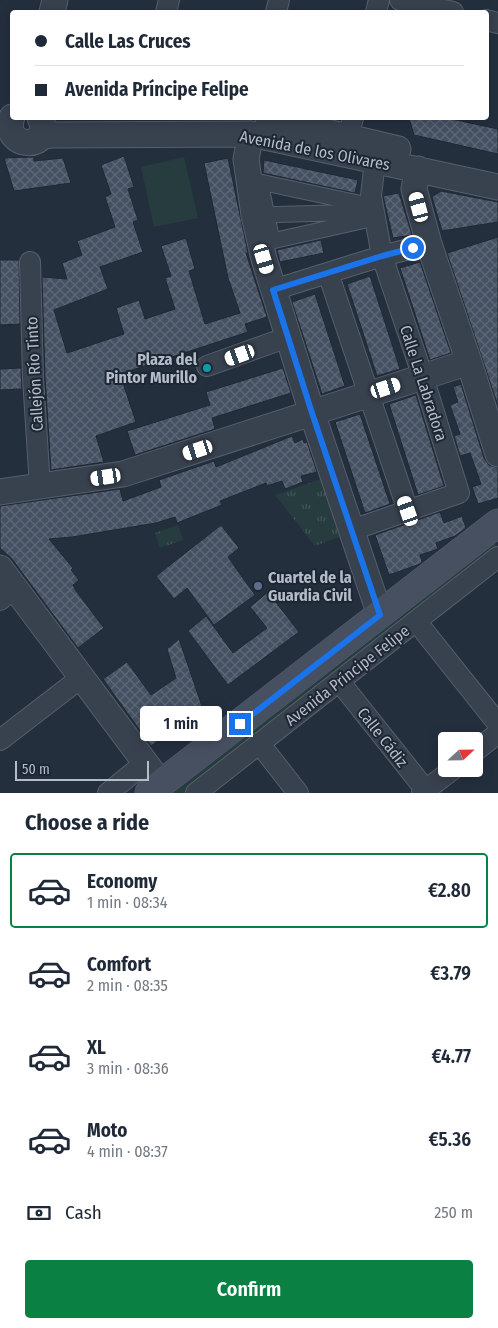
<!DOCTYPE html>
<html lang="en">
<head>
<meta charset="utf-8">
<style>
  :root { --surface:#fff; --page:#f6f6f7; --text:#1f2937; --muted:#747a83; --line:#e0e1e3; --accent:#0b8043 }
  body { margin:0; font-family:"Fira Sans Condensed",sans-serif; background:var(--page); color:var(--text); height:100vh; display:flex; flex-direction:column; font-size:19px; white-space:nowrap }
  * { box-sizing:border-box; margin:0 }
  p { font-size:16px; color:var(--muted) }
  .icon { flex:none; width:28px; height:28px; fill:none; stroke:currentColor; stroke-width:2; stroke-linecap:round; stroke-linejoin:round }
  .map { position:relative; height:793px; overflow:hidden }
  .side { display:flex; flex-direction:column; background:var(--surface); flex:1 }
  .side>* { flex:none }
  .hud { position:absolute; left:10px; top:10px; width:479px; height:110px; border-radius:5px; box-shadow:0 2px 12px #0003; display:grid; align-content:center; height:110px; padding:0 25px; background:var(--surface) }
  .needle { width:32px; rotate:68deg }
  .buttons { position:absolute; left:438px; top:732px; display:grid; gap:10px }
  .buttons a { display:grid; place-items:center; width:45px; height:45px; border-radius:5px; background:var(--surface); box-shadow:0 2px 12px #0003; font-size:25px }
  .scale { position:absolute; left:15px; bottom:12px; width:134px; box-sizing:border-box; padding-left:5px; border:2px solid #b4bcc9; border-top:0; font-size:14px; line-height:18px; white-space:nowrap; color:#b4bcc9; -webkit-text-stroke:4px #1d2633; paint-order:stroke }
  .end { position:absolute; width:22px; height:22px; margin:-11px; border:6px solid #1a73e8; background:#fff; box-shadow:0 0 0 2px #fff }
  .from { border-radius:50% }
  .bubble { position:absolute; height:35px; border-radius:5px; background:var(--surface); box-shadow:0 2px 12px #0003; font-size:16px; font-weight:600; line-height:35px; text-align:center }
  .car { position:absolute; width:15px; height:30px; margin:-15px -8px; border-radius:6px; box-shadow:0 0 4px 1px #0007; background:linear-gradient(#fff 24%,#345 0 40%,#fff 0 76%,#345 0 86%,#fff 0) }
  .hud b { display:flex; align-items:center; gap:18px; height:48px; font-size:19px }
  .hud b+b { border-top:1px solid var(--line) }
  .hud i { width:12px; height:12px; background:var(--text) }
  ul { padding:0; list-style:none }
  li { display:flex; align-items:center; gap:15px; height:75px; margin:0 10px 8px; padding:0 15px; border:2px solid transparent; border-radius:5px }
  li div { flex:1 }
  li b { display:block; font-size:19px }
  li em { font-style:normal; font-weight:600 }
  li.on { border-color:var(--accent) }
  li>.icon { width:45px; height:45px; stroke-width:1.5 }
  h2 { padding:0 25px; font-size:22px; line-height:60px }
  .pay { display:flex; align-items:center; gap:12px; height:55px; padding:0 25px; font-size:19px }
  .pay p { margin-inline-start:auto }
  .action { display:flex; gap:10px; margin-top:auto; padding:10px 25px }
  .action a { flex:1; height:58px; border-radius:5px; background:var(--accent); color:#fff; font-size:20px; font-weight:600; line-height:58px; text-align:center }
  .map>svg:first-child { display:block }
  .grass { fill:url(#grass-tufts) }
  .garden { fill:#263c3f }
  .building { fill:url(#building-cross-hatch); stroke:#1f2835 }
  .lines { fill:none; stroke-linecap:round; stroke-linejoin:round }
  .pedestrian-casing { stroke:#565f6c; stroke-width:17 }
  .minor-casing { stroke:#565f6c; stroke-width:22 }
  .tertiary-casing { stroke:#565f6c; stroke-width:27 }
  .secondary-casing { stroke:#565f6c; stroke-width:29 }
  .pedestrian { stroke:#38414e; stroke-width:15 }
  .minor { stroke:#38414e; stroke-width:20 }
  .tertiary { stroke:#38414e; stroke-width:25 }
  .secondary { stroke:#465061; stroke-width:28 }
  .route { stroke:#1a73e8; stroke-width:6 }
  .culture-dot { fill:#0f9aa8; stroke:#1d2633; stroke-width:2 }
  .service-dot { fill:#5c6f8a; stroke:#1d2633; stroke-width:2 }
  .labels { text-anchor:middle; stroke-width:4; stroke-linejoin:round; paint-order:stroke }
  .street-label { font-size:16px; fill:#b4bcc9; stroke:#1d2633 }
  .poi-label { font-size:16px; font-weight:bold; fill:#b4bcc9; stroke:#1d2633; text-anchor:end }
</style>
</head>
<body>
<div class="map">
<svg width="498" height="793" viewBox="0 0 498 793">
  <defs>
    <pattern id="grass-tufts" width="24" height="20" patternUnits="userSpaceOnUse" patternTransform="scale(1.25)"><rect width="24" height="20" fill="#263c3f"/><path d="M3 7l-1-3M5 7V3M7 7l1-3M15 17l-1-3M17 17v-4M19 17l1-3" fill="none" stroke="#435659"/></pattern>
    <pattern id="building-cross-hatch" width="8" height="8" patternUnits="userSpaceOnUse" patternTransform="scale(1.25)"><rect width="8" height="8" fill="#455162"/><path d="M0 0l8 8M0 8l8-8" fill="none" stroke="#5d6877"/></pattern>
  </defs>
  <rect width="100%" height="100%" fill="#242f3e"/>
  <path class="grass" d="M321,479L339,537L315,546L275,495Z
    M178,525L183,540L160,548L155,533Z"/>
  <path class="garden" d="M184,157L198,218L154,227L141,167Z
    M490,534L498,547V552L194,793H160Z"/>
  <path class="building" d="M409,118H447L498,129V154L414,135Z
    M124,156L134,187L128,189L138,220L133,222L143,252L100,267L108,289L54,310L67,353L124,334L116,308L139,300L145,319L175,309L165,278L171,276L161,246L186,238L195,269L189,271L205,324L240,313L228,278L204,163L228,158L248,253H246L267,317L245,324L248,332L120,374L136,422L96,436L104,462L51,470L45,377L42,277L67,279L62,263L82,255L77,241L115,227L105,197L111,194L101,165Z
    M34,157V161L63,158L71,183L14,191L4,158Z
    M264,160L358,180L355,193L263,173Z
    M441,191L498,202V222L442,231L432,197Z
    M399,193L412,235L393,238L383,196Z
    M498,237V406L447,253Z
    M321,240L324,253L280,262L277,250Z
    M0,260H19L20,324L0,325Z
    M420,262L451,353L430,360L400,268Z
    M370,276L400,369L377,376L347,284Z
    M315,294L345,386L322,394L292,302Z
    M21,368L22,389L0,390V369Z
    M283,368L291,393L212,418L215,429L135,455L127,431L210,405L206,392Z
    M461,384L484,458L489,465L498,468V498L478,504L472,487L481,484L470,453L460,456L454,436L460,434L450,405L458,402L453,387Z
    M416,395L444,486L418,495L389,404Z
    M360,414L390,504L365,513L335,422Z
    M292,436L295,443L303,439L304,443L307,442L317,472L301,476L303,482L285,489L282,481L267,486L266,483L220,501L222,505L177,523L175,517L156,523L72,537L49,539L73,568L71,570L79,580L73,585L76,591L104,628L78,648L12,559L0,548V506L120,489L123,501L161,487L159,480L214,461L216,467Z
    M440,512L444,523L462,516L466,528L455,536L436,543L438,549L420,555L422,562L420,564L389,575L375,535Z
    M221,525L239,548L228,557L255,595L214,625L187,588L174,599L156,576Z
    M268,592L299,632L228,685L188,631L206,616L233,653L267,628L250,607Z
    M179,639L206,718L193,726L190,718L151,746L103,679L127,662L151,695L176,678L167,649Z"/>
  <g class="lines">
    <g class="pedestrian-casing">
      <path id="pedestrian" d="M260,182L363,204L366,220L272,241Z
        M258,215L370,212"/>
    </g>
    <g class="minor-casing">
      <path id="minor" d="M400,0L453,12
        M166,12L169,0
        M276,12L279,0
        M376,12L379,0
        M486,20L498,23
        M348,137L353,118
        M30,262L33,378L40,487
        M328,273L408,511
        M273,290L382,256L429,244
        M207,366L288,337
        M352,530L459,493L423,377L382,256L371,196L375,161
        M0,600L15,588
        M416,621L498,724
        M339,681L428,793
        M0,740L82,677
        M259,743L298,793
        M474,752L498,733
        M108,793L145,763
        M196,793L498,557
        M422,793L453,769"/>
    </g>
    <g class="tertiary-casing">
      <path id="tertiary" d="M52,12L55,0
        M12,117C0,150 57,152 40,118
        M268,118L398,149
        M251,134L246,159L254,215L264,259L312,413L380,615
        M39,137L53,135L251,134L498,187
        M418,169L414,189L429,244L469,362L498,454
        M0,492L123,474L469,362
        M0,568L162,785"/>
    </g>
    <g class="secondary-casing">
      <path id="secondary" d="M149,793L498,523"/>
    </g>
    <use href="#pedestrian" class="pedestrian"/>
    <use href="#minor" class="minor"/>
    <use href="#tertiary" class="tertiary"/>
    <use href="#secondary" class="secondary"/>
  </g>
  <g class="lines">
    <path class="route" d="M240,724L380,615L312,413L273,290L382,256L413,248"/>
  </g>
  <circle class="culture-dot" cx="207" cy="368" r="5"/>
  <circle class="service-dot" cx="258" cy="586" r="5"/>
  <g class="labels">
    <g class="street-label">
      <text transform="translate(315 150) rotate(11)" y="6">Avenida de los Olivares</text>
      <text transform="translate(34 374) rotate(-93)" y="6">Callejón Río Tinto</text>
      <text transform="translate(424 383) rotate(72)" y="6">Calle La Labradora</text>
      <text transform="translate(347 675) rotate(-38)" y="6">Avenida Príncipe Felipe</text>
      <text transform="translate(383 737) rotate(52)" y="6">Calle Cádiz</text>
    </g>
    <g class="poi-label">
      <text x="197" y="365">Plaza del<tspan x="197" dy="18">Pintor Murillo</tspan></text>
      <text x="268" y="583" text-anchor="start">Cuartel de la<tspan x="268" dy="18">Guardia Civil</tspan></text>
    </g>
  </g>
</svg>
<div class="buttons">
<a><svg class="needle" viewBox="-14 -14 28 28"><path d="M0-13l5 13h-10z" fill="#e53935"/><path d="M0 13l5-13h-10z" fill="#747a83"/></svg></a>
</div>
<div class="scale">50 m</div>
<i class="end from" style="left:413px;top:248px"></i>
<i class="end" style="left:240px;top:724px"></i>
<div class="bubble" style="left:140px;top:706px;width:82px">1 min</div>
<i class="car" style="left:419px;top:207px;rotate:345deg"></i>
<i class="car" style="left:264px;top:259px;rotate:163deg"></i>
<i class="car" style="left:240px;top:355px;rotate:250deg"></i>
<i class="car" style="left:386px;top:388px;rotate:72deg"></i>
<i class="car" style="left:198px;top:450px;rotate:252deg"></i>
<i class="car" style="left:106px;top:477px;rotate:261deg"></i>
<i class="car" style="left:408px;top:511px;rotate:341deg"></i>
<div class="hud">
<b><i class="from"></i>Calle Las Cruces</b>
<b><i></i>Avenida Príncipe Felipe</b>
</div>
</div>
<section class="side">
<h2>Choose a ride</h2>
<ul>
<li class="on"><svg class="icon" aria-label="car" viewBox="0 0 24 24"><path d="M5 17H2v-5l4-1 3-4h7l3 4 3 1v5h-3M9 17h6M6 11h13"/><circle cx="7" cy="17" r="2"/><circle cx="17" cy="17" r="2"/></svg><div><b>Economy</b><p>1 min · 08:34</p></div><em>€2.80</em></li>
<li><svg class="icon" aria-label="car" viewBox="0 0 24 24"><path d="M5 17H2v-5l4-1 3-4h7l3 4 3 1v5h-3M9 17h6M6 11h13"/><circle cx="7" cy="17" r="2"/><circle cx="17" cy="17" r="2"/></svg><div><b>Comfort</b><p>2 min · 08:35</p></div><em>€3.79</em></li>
<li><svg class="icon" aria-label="car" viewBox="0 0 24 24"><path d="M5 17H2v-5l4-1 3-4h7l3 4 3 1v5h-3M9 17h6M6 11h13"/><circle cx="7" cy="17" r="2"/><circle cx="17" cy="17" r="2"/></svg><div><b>XL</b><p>3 min · 08:36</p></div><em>€4.77</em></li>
<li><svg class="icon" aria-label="car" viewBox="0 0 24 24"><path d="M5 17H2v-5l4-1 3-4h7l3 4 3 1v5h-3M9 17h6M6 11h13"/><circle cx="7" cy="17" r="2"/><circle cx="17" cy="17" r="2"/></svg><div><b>Moto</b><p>4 min · 08:37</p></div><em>€5.36</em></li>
</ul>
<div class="pay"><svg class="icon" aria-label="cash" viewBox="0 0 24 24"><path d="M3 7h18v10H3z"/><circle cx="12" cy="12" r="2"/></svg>Cash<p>250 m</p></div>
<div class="action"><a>Confirm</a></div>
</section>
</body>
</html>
